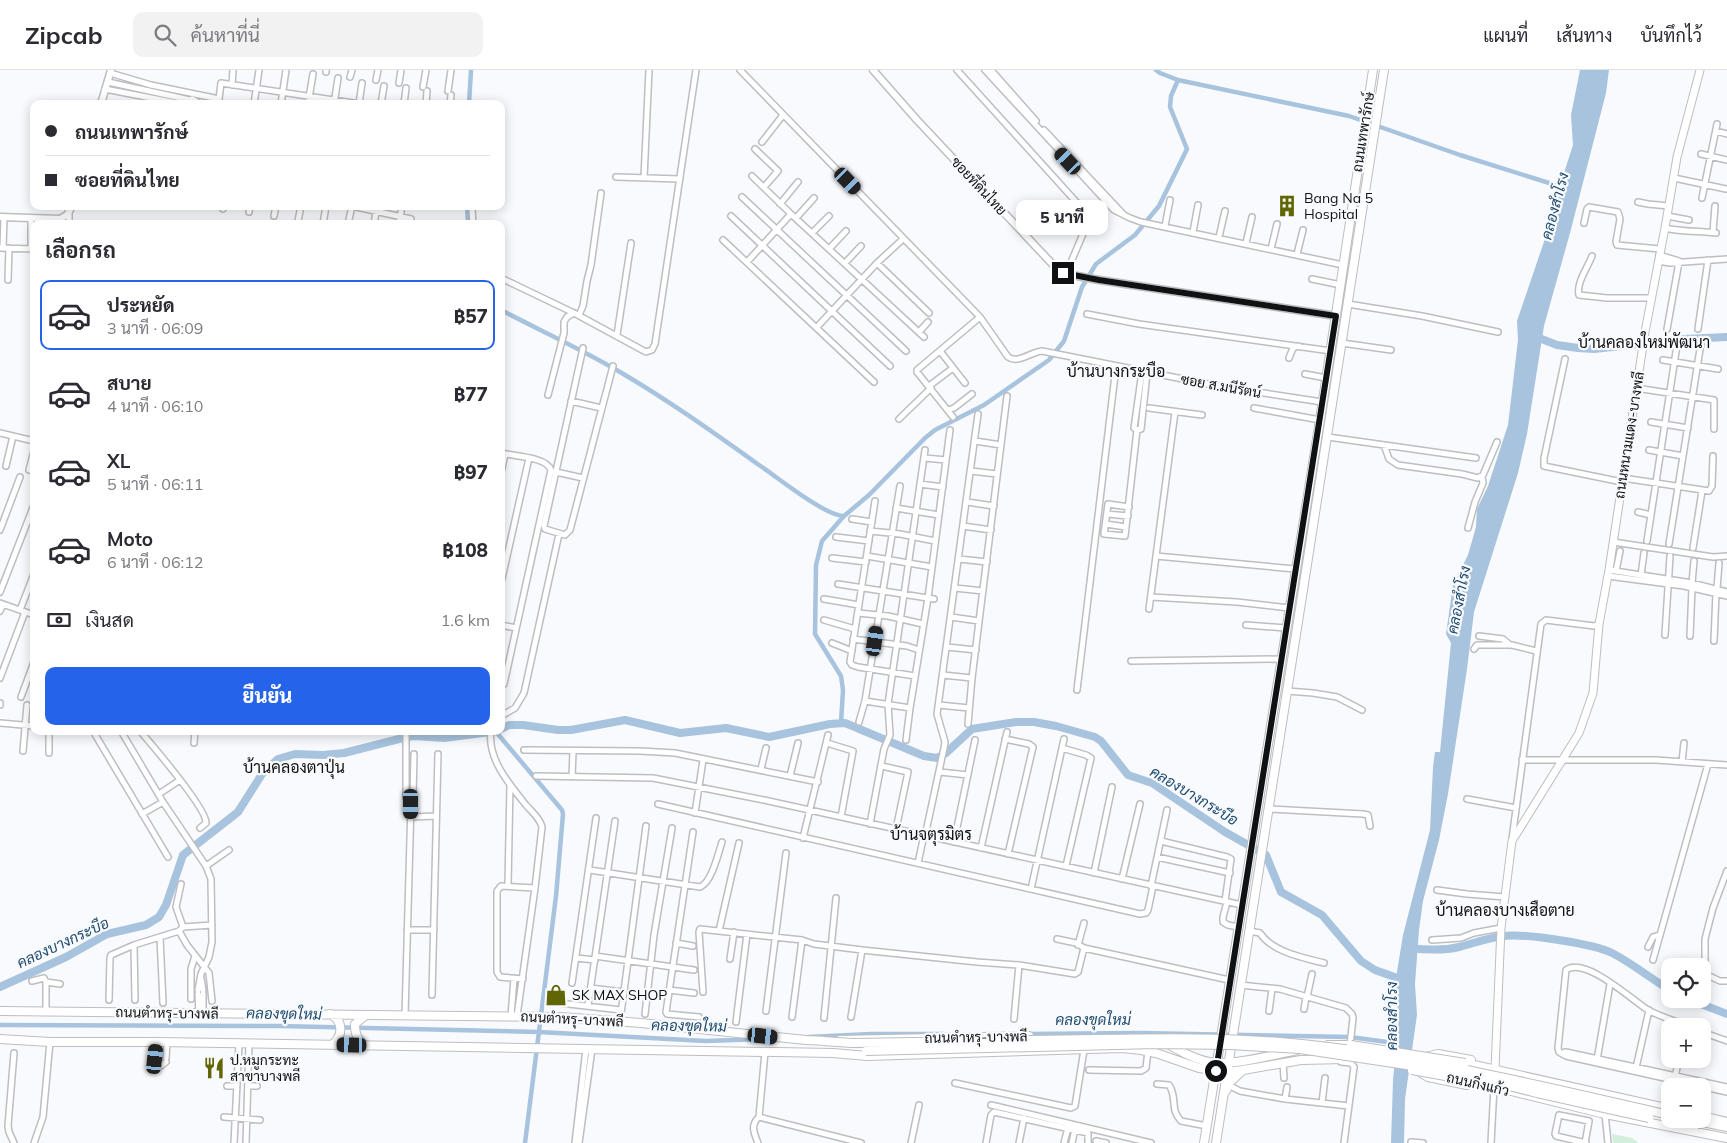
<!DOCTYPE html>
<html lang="th">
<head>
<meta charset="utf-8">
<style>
  :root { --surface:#fff; --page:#f2f2f3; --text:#2b2b33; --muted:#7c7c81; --line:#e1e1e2; --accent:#2563eb }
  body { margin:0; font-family:Mulish,Sarabun,sans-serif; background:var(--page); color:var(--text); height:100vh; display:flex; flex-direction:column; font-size:19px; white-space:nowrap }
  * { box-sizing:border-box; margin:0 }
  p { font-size:16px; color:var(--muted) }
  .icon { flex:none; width:28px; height:28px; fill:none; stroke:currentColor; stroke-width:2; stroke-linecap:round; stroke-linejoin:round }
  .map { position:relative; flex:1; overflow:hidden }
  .sheet { position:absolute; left:30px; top:150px; width:475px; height:515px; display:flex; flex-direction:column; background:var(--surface); border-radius:10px; box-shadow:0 2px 12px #0003 }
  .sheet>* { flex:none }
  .top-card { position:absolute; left:30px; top:30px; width:475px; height:110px; border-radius:10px; box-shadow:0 2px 12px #0003; display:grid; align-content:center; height:110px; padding:0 15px; background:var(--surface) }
  .controls { position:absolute; left:1661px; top:888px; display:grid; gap:10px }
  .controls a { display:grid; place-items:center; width:50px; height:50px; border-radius:10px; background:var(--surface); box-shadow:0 2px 12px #0003; font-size:25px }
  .end { position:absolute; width:22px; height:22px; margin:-11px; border:6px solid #101112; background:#fff; box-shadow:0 0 0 2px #fff }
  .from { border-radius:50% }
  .bubble { position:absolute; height:35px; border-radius:10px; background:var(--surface); box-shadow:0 2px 12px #0003; font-size:16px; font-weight:800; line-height:35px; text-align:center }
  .car { position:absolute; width:15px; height:30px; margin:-15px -8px; border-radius:6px; box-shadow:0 0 4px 1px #0007; background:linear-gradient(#222 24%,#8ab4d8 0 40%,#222 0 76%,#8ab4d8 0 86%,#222 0) }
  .top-card b { display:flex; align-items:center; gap:18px; height:48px; font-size:19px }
  .top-card b+b { border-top:1px solid var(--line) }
  .top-card i { width:12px; height:12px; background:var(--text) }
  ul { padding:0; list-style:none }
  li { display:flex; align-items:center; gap:15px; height:70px; margin:0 10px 8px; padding:0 5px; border:2px solid transparent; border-radius:10px }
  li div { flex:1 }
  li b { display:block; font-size:19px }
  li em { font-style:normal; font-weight:800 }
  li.on { border-color:var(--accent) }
  li>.icon { width:45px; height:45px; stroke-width:1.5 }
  h2 { padding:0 15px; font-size:22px; line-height:60px }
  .pay { display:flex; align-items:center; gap:12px; height:55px; padding:0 15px; font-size:19px }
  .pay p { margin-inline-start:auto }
  .action { display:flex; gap:10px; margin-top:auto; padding:10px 15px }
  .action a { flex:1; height:58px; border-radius:10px; background:var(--accent); color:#fff; font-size:20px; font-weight:800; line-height:58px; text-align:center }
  header { display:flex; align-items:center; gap:30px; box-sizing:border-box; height:70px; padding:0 25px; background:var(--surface); border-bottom:1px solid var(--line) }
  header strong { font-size:24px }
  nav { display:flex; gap:28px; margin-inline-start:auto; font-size:18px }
  .search { width:350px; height:45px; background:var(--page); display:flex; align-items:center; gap:12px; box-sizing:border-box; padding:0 18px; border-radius:10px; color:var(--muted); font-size:19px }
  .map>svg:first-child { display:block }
  .green { fill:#d2eedc }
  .water { fill:#a7c3dd }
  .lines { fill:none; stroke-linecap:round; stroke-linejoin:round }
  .canal { stroke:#a7c3dd; stroke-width:4.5 }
  .river { stroke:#a7c3dd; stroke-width:8 }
  .minor-tunnel { stroke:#d6d7da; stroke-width:5; stroke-dasharray:5 2.5; stroke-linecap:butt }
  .minor-casing { stroke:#bdbec1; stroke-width:8 }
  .tertiary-casing { stroke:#bdbec1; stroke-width:9 }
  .secondary-casing { stroke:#bdbec1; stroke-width:9 }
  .primary-casing { stroke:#bdbec1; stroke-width:10 }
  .minor { stroke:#fff; stroke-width:5 }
  .tertiary { stroke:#fff; stroke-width:6 }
  .secondary { stroke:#fff; stroke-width:7 }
  .primary { stroke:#fff; stroke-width:8 }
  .primary-bridge-casing { stroke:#bdbec1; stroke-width:10; stroke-linecap:butt }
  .primary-bridge { stroke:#fff; stroke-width:8 }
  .route { stroke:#101112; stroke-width:6 }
  .labels { text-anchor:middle; stroke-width:4.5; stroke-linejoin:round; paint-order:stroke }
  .street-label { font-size:14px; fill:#101112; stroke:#f9fafd }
  .poi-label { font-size:14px; fill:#101112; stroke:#f9fafd; text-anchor:start }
  .water-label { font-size:15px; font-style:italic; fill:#204d70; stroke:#f9fafd }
  .quarter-label { font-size:16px; fill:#101112; stroke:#f9fafd }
</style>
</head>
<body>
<header>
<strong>Zipcab</strong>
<div class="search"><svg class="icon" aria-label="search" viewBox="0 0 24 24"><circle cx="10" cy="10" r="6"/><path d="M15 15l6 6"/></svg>ค้นหาที่นี่</div>
<nav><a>แผนที่</a><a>เส้นทาง</a><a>บันทึกไว้</a></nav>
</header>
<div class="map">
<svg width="1727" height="1073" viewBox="0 0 1727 1073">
  <rect width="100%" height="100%" fill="#f9fafd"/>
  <path class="green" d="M1612,1064L1632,1068L1639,1073H1613Z"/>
  <path class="water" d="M1580,0H1609L1606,23L1570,163L1544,256L1527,364L1518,403L1474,542L1467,599L1448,724L1439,770L1423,831L1419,860L1415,914L1417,945L1405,1029L1404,1073H1391L1393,1010L1399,948L1395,914L1403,865L1430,760L1433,697L1435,682H1440L1451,573L1446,564L1453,515L1468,485L1476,457L1477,439L1488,416L1508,355L1518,270L1517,251L1549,157L1561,112L1573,75L1571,45Z"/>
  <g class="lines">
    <path class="canal" d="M1156,0L1160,3L1178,10L1349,46L1460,85L1565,118
      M469,34L471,0
      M467,136L468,154
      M501,240C541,261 581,279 620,302C668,330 714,363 759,395C777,407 825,446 844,446L869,425L925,368L935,360L984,335L1049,290L1064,271L1082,217L1096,194L1135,165L1159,136L1187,79L1170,37L1171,26L1178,10
      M841,653L843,620L841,606L815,564L816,495L822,471L844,446
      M497,663L562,740L563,744L556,826L525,1073
      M444,668L445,661
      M0,955L279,956L539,962L706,971L763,969
      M1028,964L1138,963L1350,967L1402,974
      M808,967L871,964H943"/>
    <path class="river" d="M1534,266L1557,275L1578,278L1594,279L1683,269L1727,267
      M501,659L509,655H523L558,660H571L625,650L680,663L726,658L769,667L830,654L845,653L924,686L937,688L946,683L972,659L1016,652H1034L1056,656L1095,667L1101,671L1128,705L1152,713L1225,762L1266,785L1281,822L1322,845L1361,891L1375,900L1403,910
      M1409,878C1426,880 1443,881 1459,877C1474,873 1488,868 1503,866C1523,863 1595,874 1612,883C1632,893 1651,909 1670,920
      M0,917L66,887L107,864L146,855L159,847L166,835L183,785L238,742L262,704L278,689L295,684L323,685L344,683L407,667L415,666L444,668L498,661
      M1688,929L1727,944"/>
    <path class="minor-tunnel" d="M202,33L207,34"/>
    <g class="minor-casing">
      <path id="minor" d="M740,0L980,247L1008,287C1018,294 1031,282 1042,281L1218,316L1322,332
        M957,0L1088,145V152L1066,204
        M985,0L1114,140L1130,148L1141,152L1343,195
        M991,0L1036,51
        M326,2V0
        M110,3L151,15L219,29L221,13L360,34
        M350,7L352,0
        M376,10L378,0
        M108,12L190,30
        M399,13L401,0
        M232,15L233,0
        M423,17L426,0
        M105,19L182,34
        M448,21L451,0
        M188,34L190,30L192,29L196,31V34
        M254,34L259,0
        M281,34L286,0
        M308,34L313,4
        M334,34L338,8
        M359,34L362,13
        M381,34L384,16
        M404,34L406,18
        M426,34L427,21
        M450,34L451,25
        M1044,60L1123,144
        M1716,61L1727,64
        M762,72L783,45
        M755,79L778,101L764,117
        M1701,84L1727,90
        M752,106L791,144L924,267
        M616,107L680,109
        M644,108L649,0
        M1674,108L1726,119
        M742,127L906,281
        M1702,128L1717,54
        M1638,132L1648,134L1669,136
        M780,134L798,112
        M352,136L411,149
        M223,139L224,136
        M472,139L473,154
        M69,142V154
        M249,142L250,136
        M274,146L276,136
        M731,146L890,296
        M1667,146L1689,150
        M796,148L814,128
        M31,149V179
        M298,151L301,136
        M1584,153L1587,139L1589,137L1618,142L1620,149L1616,172L1617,175L1660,179
        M323,154L326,136
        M348,154L352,136
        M374,154L377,136
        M399,154L402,136
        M1165,156L1170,130
        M1665,158C1682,162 1699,161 1716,163
        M1193,162L1198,135
        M1713,162L1715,136
        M812,163L829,146
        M1219,167L1225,141
        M723,170L874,312
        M1246,173L1252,147
        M0,178L34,179
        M3,178L4,147
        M829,179L846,161
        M1271,179L1277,154
        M1297,184L1303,160
        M1659,185L1679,191
        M1592,186C1588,197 1576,213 1579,225L1607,228H1651
        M1658,191L1670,193L1727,189
        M747,192L791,144
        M845,193L861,176
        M877,193L929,243
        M501,208L574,243L646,282L652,280L655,274L696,0
        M1312,209L1341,215
        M8,210L9,178
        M1348,234L1422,246L1498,262
        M1087,244L1139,254L1331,281
        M579,245L583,236L587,211L591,195L601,123
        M817,257L877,193L903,169
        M1667,259L1679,192
        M1698,259L1708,190
        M919,262L928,252
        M617,265L631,173
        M1342,273L1391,280
        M583,278L544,456L545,459L565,465L570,460L613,296
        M940,281L965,313
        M1289,288L1293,278L1299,276
        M1565,289L1544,388V396L1622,412
        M1663,290L1718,299
        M1142,302L1134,358L1137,360L1141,359L1147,303
        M1305,304L1326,308
        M929,316L953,298
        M1636,318L1714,330V359
        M548,325L564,263V252L567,247L574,243
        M571,331L601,338
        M1149,338L1202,345
        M1254,338L1320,350
        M948,340L954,338L972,324
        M953,347L917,302V300L980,247
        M899,349L931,318
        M1651,352L1688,358
        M0,363L34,371
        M1328,367L1476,388
        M975,371L1001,375
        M1384,375L1389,389L1398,395L1462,404L1478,408L1483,405L1497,372
        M1649,380L1683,386
        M501,383C514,386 547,387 551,400L504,614
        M925,388L946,390
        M6,396L13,366
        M29,400L34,381
        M971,401L997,404
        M556,402L583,408
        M501,403L505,384
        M1623,408L1709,421L1712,416L1713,386
        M920,414L943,417
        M875,431L850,592L852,595L858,597L915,606
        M967,432L994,436
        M1129,437L1108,434L1104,464L1125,466L1137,360
        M896,438L939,445
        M1638,442L1651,445
        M1107,444L1128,446
        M852,449L872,452
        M1106,454L1126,457
        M963,456L991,460
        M1468,458L1475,432L1483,413L1482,407
        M0,460L20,407
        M870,461L900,464L935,471
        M836,467L869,471
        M1647,471L1677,275
        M1613,472L1713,487L1727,486
        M1669,474L1701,273
        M1693,478L1702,421
        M867,486L932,497
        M1156,486L1295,499
        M832,488L866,492
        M959,489L987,492
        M1609,500L1692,513L1727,522
        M1616,501L1620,481
        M1641,505L1644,483
        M1608,506L1684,516L1727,526
        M501,513L529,388
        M1692,513L1694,491
        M838,514L934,529
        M955,518L983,521
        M1717,518L1719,493
        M0,522L34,435
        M1151,527L1237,532L1289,538
        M824,529L859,535
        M0,533L34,545
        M1149,539L1175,342
        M20,540L34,504
        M0,541L3,534
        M858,543L888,546L923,554
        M951,547L979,551
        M824,550L855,559
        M501,555L516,558
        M1246,555L1286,558
        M1665,565L1670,486
        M1479,566L1503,569L1510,575
        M1690,566L1692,518
        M853,569L907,576L919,580
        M1714,571L1716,523
        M832,573L852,581
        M947,577L976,580
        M1474,579L1477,575H1512L1536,581
        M1131,591L1281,589
        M943,605L972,608
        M0,608L25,542
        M1077,620L1116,297
        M1287,621L1313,623L1337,627L1362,640
        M21,627L34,592
        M865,631L910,638
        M0,635V633
        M939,635L969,638
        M501,646L515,638L524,623L559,464
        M859,652L865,631L900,416
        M0,653L34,656
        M968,654L972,608L1007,326
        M93,661L168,787
        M121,661L163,732L206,796L211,809L212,872L209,887L201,904L198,920
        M140,661C152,675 207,739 206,753L200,758
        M491,661C487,689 510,715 526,735C532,742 540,748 542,757L535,818L517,946
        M1005,669L1029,674L1033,677L1008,784
        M906,670L910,638L928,528L950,360
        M194,673L195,661
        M827,673L853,681L841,747
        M1062,678L1086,685L1091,688L1066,796
        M524,680L640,681L675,683L818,712
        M23,681L27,635
        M49,683V661
        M1522,690H1656L1727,695
        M1682,692L1684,673
        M882,696L908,702L896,759
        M761,699L766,678
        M940,702L968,705
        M536,706L653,708L764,730L1242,835
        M790,706L798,673
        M572,707L573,682
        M159,724L180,710
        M1467,729L1516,738
        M411,734L413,728L414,684
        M658,734L1140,844L1146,843L1148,840L1153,816
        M1268,739L1363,744L1368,745L1370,756
        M695,743L703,690
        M142,744L163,732
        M411,747L436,746
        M870,754L884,679L890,665L888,634L925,380
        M693,762L666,942L667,944L699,947
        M925,766L944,678L945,672L937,644L978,344
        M803,768L828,665
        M1512,769L1541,554L1546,550L1594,556L1599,554
        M1161,771L1227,787L1231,789L1225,831
        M954,772L975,670
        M981,778L1007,662
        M1157,787L1230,803
        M918,793L924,765
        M206,796L229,780
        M590,800L700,817C712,812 718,784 722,772
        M1727,801L1713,838L1705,869V891L1703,903L1720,911H1727
        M1094,803L1112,717
        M1122,809L1140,734
        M508,815L510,715
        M1151,816L1167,740
        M1031,819L1064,669
        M1437,820L1467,824L1505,827
        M1227,832L1223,847V852L1228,855L1238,857
        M183,857L212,855
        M407,860H434
        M179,861L187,875L209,903L212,931
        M719,861L739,773
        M1249,861L1260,863C1272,882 1304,888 1324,893
        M160,867L163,933
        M1057,869L1076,873L1084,878
        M1432,870L1461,868L1474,863L1501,858
        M676,873L693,876
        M134,875L135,930
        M1078,875L1084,853
        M1648,877L1653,867L1659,865
        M595,886L694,900
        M576,888L595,890
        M730,889L734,862
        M1653,890L1708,694
        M201,909L203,920
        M523,909L500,907L497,902V821L501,816L535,818
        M32,911L44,908L46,912L60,914
        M572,913L596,748
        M1240,915L1280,919L1346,938L1352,944L1353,948L1350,975
        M591,918L623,922
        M669,920L694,923
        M703,922L699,862L700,859L802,870L814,874L862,880L977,892L1019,895L1075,904L1078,902L1084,878L1229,910
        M198,924L199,944
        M203,924V944
        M432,925L438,684
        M1307,927L1312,904
        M191,929V899L195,886
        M109,930L110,888L111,885L134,875L179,861L183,857L176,837L181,814
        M551,932L621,940
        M588,935L615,751
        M1304,939L1306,927
        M766,941L786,783
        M1269,941L1272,919
        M46,942V912
        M645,944L654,865L672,758
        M405,945L411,734L406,728V661
        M511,946L514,908
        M792,947L802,870
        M851,947L862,880
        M824,948L836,828
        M1014,949L1019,895
        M620,951L646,756
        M736,952L747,864
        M1689,956C1675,951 1661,947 1648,940C1632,930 1585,886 1566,900L1558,978L1559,982L1566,986L1727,1022
        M1702,962L1727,971
        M157,972L156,992L161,996L166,992
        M765,982L759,1047L861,1073
        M1562,983L1566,982L1727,1017
        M166,988L167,973
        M1597,990L1610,914
        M1283,992L1284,1008
        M1341,992L1351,993L1354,997L1344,1073
        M1636,998L1649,940
        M1089,1000L1141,1001L1146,998L1148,981
        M1675,1007L1679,989
        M955,1013L1071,1038L1075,1036L1084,980
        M1157,1014L1169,1015C1178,1028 1169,1038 1181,1051L1207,1056
        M1228,1015L1240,1021L1285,1029L1349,1036
        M227,1016H237
        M248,1016H257
        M1285,1029L1287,1017
        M1322,1033L1325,1008
        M991,1035L1151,1073
        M1605,1044L1608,1073
        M224,1047L260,1050
        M1096,1071L1106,1073
        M1411,1072L1423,1073
        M14,1073L9,1062L8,1056L14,983
        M34,1073L43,1047L50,972
        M234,1073L239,974
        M246,1073L249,974
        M575,1073L586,979
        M579,1073L592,979
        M758,1073C754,1063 750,1055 759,1047
        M911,1073L919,1035
        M986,1073L991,1045L994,1042L1088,1063V1073
        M1019,1073L1024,1048
        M1064,1073L1068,1058
        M1072,1073L1075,1059
        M1491,1073L1494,1017
        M1585,1073L1589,1051L1559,1045L1555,1064L1556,1066L1586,1073"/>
    </g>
    <g class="tertiary-casing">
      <path id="tertiary" d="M873,0L917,50L1056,198L1066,204L1099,210L1336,246
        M101,34L111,0
        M0,147L60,149L67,145L72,136"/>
    </g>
    <g class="secondary-casing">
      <path id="secondary" d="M1495,999L1501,858L1512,771L1579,663L1593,623L1599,554L1609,500L1645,262L1665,158L1677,87L1700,0"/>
    </g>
    <g class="primary-casing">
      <path id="primary" d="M0,941L561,947L641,953L806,970L829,971
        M330,944C344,951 343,966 332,975
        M0,969L50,972H157L833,983L867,986L1122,978L1141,980L1156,983L1199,998L1227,1002L1243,1000L1301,990L1345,989
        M840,970L1029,966
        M1166,973C1180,981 1194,989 1209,992C1232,996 1273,985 1297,980
        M1328,975H1351
        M365,976C357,969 355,964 355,954L366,945
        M1426,987L1438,984L1471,990
        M1465,993L1670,1039
        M1422,1000L1421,1003L1428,1007L1467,1015
        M1462,1009L1605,1044L1727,1068
        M1226,1021L1230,1012L1243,1000
        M1702,1046L1727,1052
        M1671,1049L1684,1053L1695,1061
        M1688,1049L1727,1057
        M1204,1073L1320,350L1373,0
        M1216,1073C1272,715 1329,358 1384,0"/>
    </g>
    <use href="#minor" class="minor"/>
    <use href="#tertiary" class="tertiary"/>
    <use href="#secondary" class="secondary"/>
    <use href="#primary" class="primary"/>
    <g class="primary-bridge-casing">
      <path id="primary-bridge" d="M823,971L852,973C934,972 1015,970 1097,969C1162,968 1227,967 1291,973C1420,985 1545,1017 1670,1045
        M1351,975L1465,993
        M866,981L1156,974L1230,975L1300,979L1453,1002L1537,1023L1649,1048
        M1412,1000L1462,1009"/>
    </g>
    <use href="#primary-bridge" class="primary-bridge"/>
  </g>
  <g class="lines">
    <path class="route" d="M1063,203L1099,210L1336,246L1216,1001"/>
  </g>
  <defs>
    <g id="building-bare" transform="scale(1.725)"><path d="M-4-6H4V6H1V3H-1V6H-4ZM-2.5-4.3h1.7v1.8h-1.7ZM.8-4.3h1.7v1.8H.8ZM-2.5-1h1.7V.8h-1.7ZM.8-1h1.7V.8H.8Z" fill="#616604" stroke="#f9fafd" stroke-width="2.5" paint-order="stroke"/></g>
    <g id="shop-bare" transform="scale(1.725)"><path d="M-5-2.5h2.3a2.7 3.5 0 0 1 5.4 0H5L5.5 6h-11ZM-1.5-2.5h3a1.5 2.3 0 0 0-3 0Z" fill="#616604" stroke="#f9fafd" stroke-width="2.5" paint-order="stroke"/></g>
    <g id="restaurant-bare" transform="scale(1.725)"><path d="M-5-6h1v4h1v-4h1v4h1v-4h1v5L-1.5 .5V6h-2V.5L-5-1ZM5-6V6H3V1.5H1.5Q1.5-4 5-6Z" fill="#616604" stroke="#f9fafd" stroke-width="2.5" paint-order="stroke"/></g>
  </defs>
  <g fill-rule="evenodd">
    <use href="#building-bare" x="1287" y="136"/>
    <use href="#shop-bare" x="556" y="925"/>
    <use href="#restaurant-bare" x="214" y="998"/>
  </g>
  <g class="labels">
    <g class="street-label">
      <text transform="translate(1363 62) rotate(-81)" y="5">ถนนเทพารักษ์</text>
      <text transform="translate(979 116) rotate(47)" y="5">ซอยที่ดินไทย</text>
      <text transform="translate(1221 316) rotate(10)" y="5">ซอย ส.มนีรัตน์</text>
      <text transform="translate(1629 365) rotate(-81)" y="5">ถนนหนามแดง-บางพลี</text>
      <text transform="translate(167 943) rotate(1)" y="5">ถนนตำหรุ-บางพลี</text>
      <text transform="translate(572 949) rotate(3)" y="5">ถนนตำหรุ-บางพลี</text>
      <text transform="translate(976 967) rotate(-1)" y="5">ถนนตำหรุ-บางพลี</text>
      <text transform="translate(1478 1014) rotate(13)" y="5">ถนนกิ่งแก้ว</text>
    </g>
    <g class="poi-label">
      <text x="1304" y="133">Bang Na 5<tspan x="1304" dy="16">Hospital</tspan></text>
      <text x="572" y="930">SK MAX SHOP</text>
      <text x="230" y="995">ป.หมูกระทะ<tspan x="230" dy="16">สาขาบางพลี</tspan></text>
    </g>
    <g class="water-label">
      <text transform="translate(1555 136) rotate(-75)" y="5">คลองสำโรง</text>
      <text transform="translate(1459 530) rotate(-79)" y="5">คลองสำโรง</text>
      <text transform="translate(1194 726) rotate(31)" y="5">คลองบางกระบือ</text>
      <text transform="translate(63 873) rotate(-25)" y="5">คลองบางกระบือ</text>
      <text transform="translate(284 944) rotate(1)" y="5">คลองขุดใหม่</text>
      <text transform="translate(1392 946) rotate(-90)" y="5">คลองสำโรง</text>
      <text x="1093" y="955">คลองขุดใหม่</text>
      <text transform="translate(689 956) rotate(1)" y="5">คลองขุดใหม่</text>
    </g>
    <g class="quarter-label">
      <text x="1644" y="278">บ้านคลองใหม่พัฒนา</text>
      <text x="1116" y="307">บ้านบางกระบือ</text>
      <text x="294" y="703">บ้านคลองตาปุ่น</text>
      <text x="931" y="770">บ้านจตุรมิตร</text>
      <text x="1505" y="846">บ้านคลองบางเสือตาย</text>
    </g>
  </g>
</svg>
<div class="controls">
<a><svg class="icon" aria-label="locate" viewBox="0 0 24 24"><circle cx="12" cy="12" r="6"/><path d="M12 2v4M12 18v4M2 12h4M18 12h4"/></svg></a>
<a>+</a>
<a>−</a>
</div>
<i class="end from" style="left:1216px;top:1001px"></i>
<i class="end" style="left:1063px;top:203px"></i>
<div class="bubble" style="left:1016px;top:130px;width:92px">5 นาที</div>
<i class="car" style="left:1068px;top:91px;rotate:317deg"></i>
<i class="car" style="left:848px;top:111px;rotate:136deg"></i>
<i class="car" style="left:875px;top:571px;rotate:8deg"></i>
<i class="car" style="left:411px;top:734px;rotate:180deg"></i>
<i class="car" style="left:763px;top:966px;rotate:96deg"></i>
<i class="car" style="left:352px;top:975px;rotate:271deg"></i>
<i class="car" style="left:155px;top:989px;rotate:6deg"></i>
<div class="top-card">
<b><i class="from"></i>ถนนเทพารักษ์</b>
<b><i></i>ซอยที่ดินไทย</b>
</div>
<section class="sheet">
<h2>เลือกรถ</h2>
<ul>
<li class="on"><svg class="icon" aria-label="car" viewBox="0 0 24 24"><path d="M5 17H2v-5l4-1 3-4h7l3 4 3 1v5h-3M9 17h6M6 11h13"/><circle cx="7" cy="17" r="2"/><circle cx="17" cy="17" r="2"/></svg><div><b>ประหยัด</b><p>3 นาที · 06:09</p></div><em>฿57</em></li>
<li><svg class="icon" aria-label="car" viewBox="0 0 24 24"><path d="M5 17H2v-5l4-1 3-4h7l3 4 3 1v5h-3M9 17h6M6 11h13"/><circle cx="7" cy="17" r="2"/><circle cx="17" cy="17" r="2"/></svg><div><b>สบาย</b><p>4 นาที · 06:10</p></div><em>฿77</em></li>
<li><svg class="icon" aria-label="car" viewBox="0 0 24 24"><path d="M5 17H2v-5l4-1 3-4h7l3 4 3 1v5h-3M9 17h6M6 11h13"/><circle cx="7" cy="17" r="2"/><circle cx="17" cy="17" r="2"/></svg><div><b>XL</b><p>5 นาที · 06:11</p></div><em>฿97</em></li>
<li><svg class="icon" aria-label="car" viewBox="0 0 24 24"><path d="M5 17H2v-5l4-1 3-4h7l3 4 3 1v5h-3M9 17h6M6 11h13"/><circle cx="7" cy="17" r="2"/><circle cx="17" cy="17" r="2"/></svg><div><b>Moto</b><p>6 นาที · 06:12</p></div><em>฿108</em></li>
</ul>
<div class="pay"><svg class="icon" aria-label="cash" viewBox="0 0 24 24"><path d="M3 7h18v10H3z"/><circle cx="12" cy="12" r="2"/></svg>เงินสด<p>1.6 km</p></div>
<div class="action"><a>ยืนยัน</a></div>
</section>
</div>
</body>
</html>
